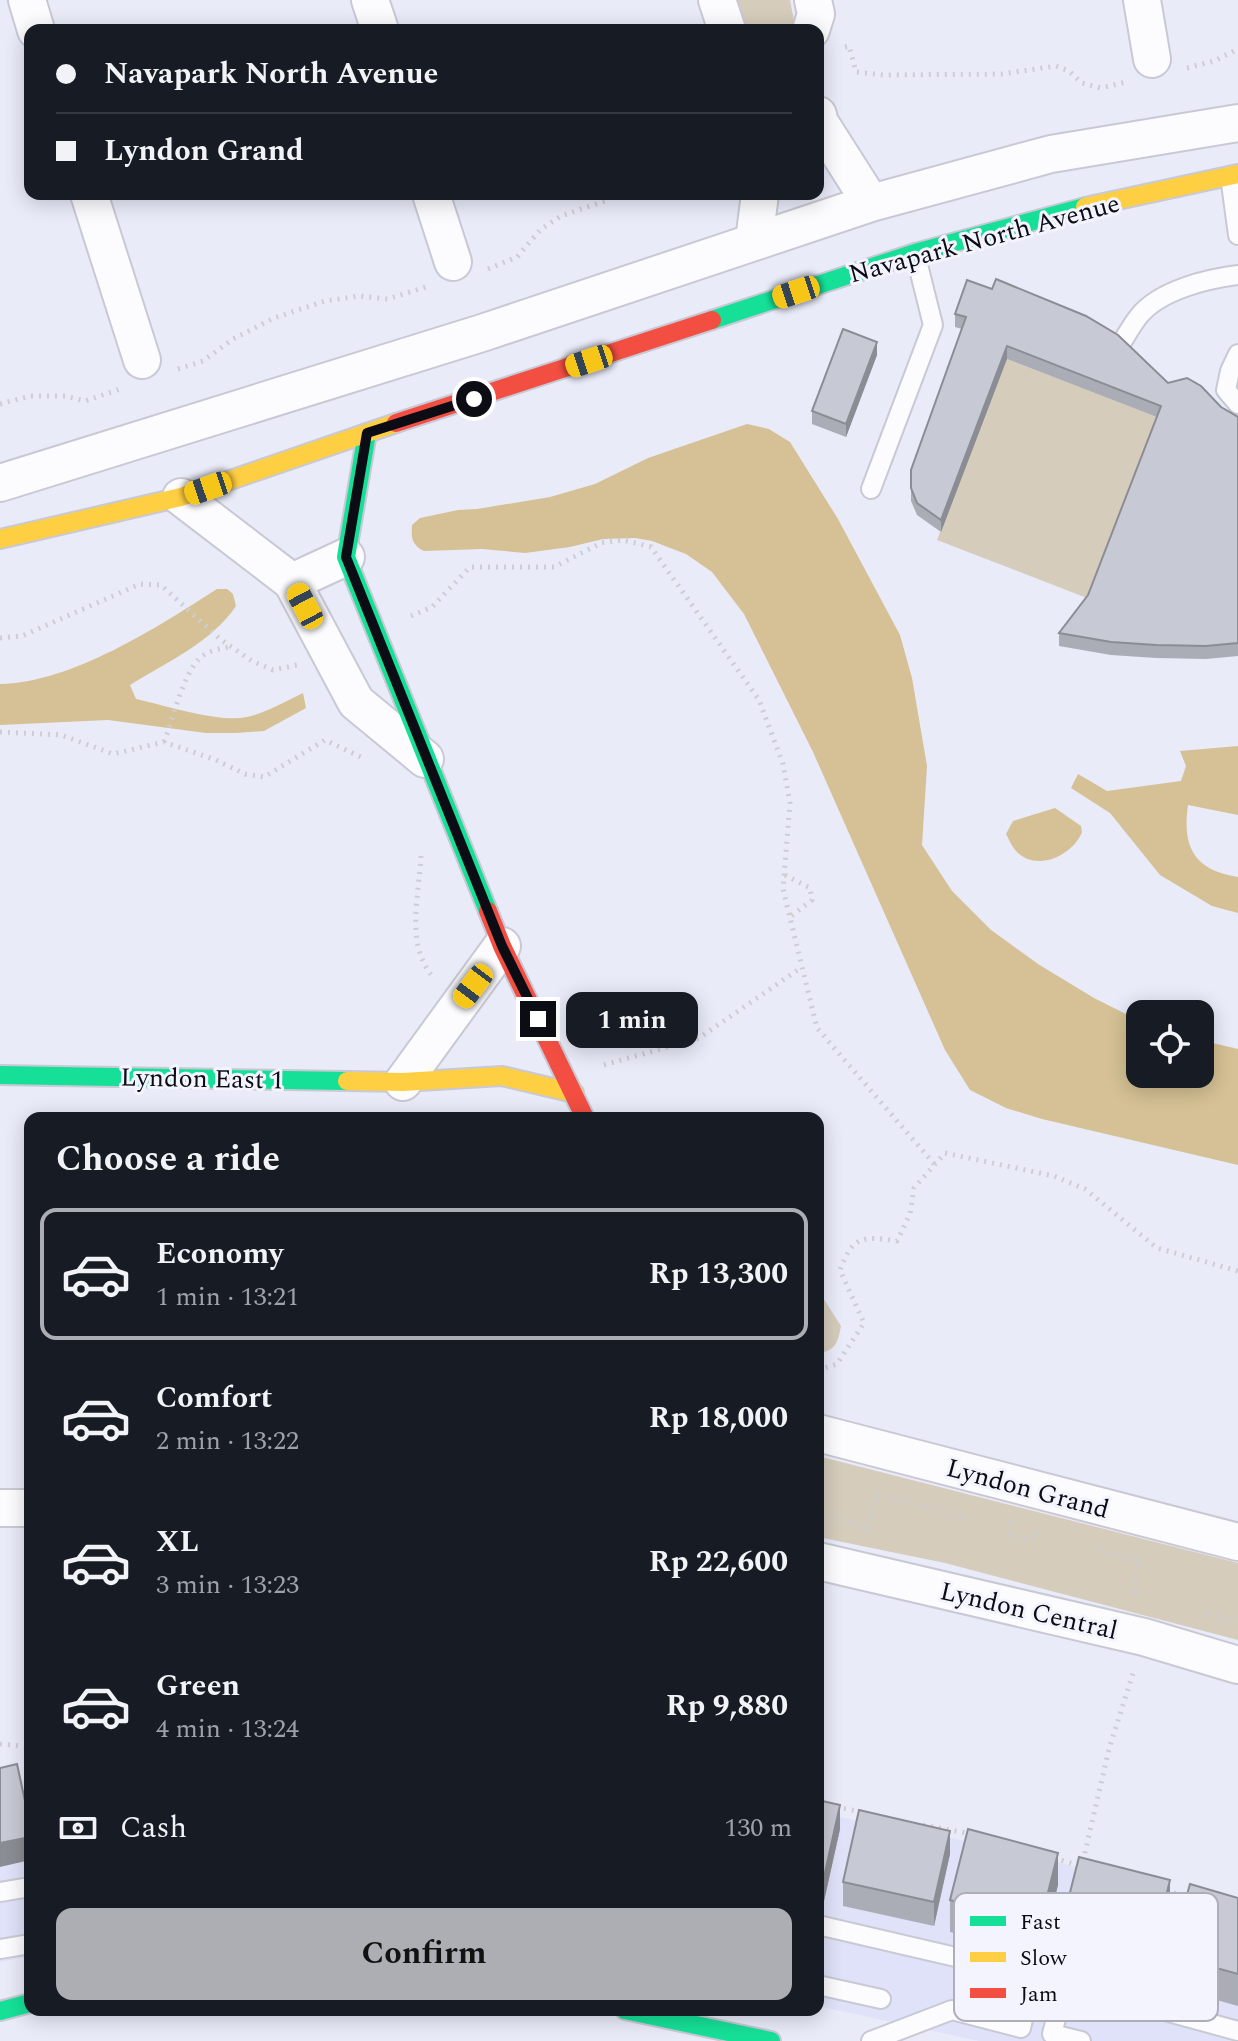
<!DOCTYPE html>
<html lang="en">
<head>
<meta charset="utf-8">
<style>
  :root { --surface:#171b24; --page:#242831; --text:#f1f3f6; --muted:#9ea1a6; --line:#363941; --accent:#adaeb4 }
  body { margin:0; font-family:Spectral,serif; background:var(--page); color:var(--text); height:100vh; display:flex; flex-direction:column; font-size:30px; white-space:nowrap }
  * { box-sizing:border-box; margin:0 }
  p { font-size:26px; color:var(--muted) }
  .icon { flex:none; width:44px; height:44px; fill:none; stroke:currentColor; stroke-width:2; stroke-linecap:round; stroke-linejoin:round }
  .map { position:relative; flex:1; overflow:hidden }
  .panel { position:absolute; left:24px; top:1112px; width:800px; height:904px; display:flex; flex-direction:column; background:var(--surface); border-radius:16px; box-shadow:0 4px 20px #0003 }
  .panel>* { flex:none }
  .hud { position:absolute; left:24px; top:24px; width:800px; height:176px; border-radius:16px; box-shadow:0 4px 20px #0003; display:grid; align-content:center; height:176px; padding:0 32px; background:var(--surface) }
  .buttons { position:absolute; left:1126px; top:1000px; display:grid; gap:16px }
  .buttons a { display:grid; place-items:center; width:88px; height:88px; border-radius:16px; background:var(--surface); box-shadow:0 4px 20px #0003; font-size:40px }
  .end { position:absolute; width:36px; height:36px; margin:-18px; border:10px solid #0c0c14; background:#fff; box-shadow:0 0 0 4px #fff }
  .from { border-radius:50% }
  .bubble { position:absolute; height:56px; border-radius:16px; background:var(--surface); box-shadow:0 4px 20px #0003; font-size:26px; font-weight:700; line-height:56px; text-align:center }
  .car { position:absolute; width:24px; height:48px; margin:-24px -12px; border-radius:10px; box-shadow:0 0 6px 2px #0007; background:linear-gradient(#f5c518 24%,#345 0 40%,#f5c518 0 76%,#345 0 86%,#f5c518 0) }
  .hud b { display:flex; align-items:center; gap:28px; height:76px; font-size:30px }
  .hud b+b { border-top:2px solid var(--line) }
  .hud i { width:20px; height:20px; background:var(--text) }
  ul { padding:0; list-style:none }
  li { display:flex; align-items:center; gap:24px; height:132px; margin:0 16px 12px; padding:0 16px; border:4px solid transparent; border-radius:16px }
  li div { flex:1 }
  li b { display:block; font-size:30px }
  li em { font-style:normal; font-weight:700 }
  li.selected { border-color:var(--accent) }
  li>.icon { width:72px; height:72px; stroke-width:1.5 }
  h2 { padding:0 32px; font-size:36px; line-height:96px }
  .pay { display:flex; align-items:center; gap:20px; height:88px; padding:0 32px; font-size:30px }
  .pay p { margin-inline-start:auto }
  .action { display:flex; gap:16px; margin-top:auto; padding:16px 32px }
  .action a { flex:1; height:92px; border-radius:16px; background:var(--accent); color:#111; font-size:32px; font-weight:700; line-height:92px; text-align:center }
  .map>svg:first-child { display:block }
  .built { fill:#e0e2fa }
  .green { fill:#d5ccbb }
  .water { fill:#d5c195 }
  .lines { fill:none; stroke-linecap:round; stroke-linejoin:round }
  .lane-casing { stroke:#c8c9d4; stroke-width:22 }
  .street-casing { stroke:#c8c9d4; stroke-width:40 }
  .fast-casing { stroke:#c8c9d4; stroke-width:22 }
  .slow-casing { stroke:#c8c9d4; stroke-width:22 }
  .jam-casing { stroke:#c8c9d4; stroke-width:22 }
  .path { stroke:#cdcdd2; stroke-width:5; stroke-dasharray:2 6; stroke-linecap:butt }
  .lane { stroke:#fcfcfe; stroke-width:18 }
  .street { stroke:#fcfcfe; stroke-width:36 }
  .fast { stroke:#16e098; stroke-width:18 }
  .slow { stroke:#ffcf43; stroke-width:18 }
  .jam { stroke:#f24e42; stroke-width:18 }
  .wall { fill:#abadb6 }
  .shaded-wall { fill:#8b8d94 }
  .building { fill:#c7c9d4; stroke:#8b8d94; stroke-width:2 }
  .route { stroke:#0c0c14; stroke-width:10 }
  .labels { text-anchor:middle; stroke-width:6; stroke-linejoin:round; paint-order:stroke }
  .street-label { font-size:26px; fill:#0c0c14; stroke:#f3f4fe }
  .key { fill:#f3f4fe; stroke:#aeaeb8; stroke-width:2 }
  .key-label { font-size:22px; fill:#0c0c14 }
</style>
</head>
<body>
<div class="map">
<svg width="1238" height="2041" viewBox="0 0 1238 2041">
  <rect width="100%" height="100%" fill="#e9ebf9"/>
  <path class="built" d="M30,1778V1956L0,1962V1786Z
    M818,1813L1013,1850L1238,1911V2041H979L818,2006Z"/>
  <path class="green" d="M735,0H790L794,21L789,30H745Z
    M1007,359L1161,418L1092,600L937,540Z
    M818,1290L841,1326C838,1342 836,1351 818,1353Z
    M818,1456L1238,1563V1640L945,1563L818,1537Z"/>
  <path class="water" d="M747,424L769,429L790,442L838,519L900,635L912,678L927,766L922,845L952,891L991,930L1038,964L1094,998L1140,1021V1074H1200V1040L1238,1049V1165L1042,1119L1006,1108L970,1090L945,1050L813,752L744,614L712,572L686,554L652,541L635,538L603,539L570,547L525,553L482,549L424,551C412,545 411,538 412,525L420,518L458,510L477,509L550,497L595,484L648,458Z
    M217,589H227L233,594L236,606C212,642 167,662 130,685L136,699C163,705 214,721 240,718C261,716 284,702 303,693L306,708L264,731L236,733H206L108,720L0,725V684C71,683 158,627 217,589Z
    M1238,746V815L1188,805C1182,847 1194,870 1238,877V913L1212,906L1160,875L1110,813L1071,788L1078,774L1107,791L1181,781L1186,766L1180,751Z
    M1055,808L1081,826L1082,832C1073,855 1037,873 1016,851C1012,847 1009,839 1006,834L1013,821Z"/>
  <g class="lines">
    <g class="lane-casing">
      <path id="lane" d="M1230,176L1238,235
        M1118,348C1125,338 1131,326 1139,316C1160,290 1207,279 1238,275
        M1238,354L1230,371L1226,390L1238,404
        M871,489L933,325L915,253
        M0,1892L30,1887
        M818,1925L1033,1975L1238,2031
        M0,1949L30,1944
        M1065,1984L1052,2034L1081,2041
        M818,1985L881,1999
        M871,2041L952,2010L1021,2028L1033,1975"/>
    </g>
    <g class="street-casing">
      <path id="street" d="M27,0L36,30
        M370,0L380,30
        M717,0L727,30
        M1142,0L1152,59
        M811,30L816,14L813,0
        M818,115L820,123L871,203
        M89,194L142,360
        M431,194L453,262
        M754,241L760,194
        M0,483L482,333L871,203L1051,154L1238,123
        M181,497L292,582L356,702L425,759
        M292,582L346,557
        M403,1082L502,946
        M818,1433L1238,1542
        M0,1508H30
        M818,1561L1144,1637L1238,1665"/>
    </g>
    <g class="fast-casing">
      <path id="fast" d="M712,320L915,253L1085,207
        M367,433L346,557L488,911
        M0,1075L347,1081
        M625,2010L771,2041
        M0,2011L30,2003"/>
    </g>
    <g class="slow-casing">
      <path id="slow" d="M1085,207L1238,174
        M0,539L181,497L396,423
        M347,1081L403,1082L502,1076L574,1093"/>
    </g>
    <g class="jam-casing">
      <path id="jam" d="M396,423L712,320
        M488,911L502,946L585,1118"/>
    </g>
    <path class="path" d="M845,47L849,46L856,72L884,75L1002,74L1056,66L1069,71L1082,83L1101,88L1126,82
      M1187,68L1214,61L1238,49
      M488,269L517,257L540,230L561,216L605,201L611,194
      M178,369L203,361L233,339L274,318L325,301L359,296L388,299L429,286
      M0,404L30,396H65L85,401L123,388
      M411,616L432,607L470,567H554L601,543L623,540L651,547L759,700L783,764L790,803L783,889L817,1028L935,1165
      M0,638L22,636L140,584L161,585L220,639L252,661L273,670L297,665
      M0,732L61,735L113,754L164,742L216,760L245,774L264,777L325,740L361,757
      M164,742C173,719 182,678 198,660C206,651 220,648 232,647
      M421,856C419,895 405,945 433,977
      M785,875L810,888L812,900L790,917
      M604,1065L699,1038L802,967
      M818,1370L837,1364L864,1323L840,1270C853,1235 863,1236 897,1241L910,1214L914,1188L945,1153L1054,1176L1085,1189L1157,1248L1238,1271
      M818,1514L869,1527
      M1010,1520L1007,1534L1035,1541L1038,1526
      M867,1534L877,1495L962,1517L965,1509
      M1099,1543L1098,1550L1139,1560
      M1137,1595L1132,1593L1140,1557
      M1208,1614L1238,1622
      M0,1744L30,1747
      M836,1807L862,1812
      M923,1825L972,1834
      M1054,1858L1083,1867
      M1083,1861L1109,1749L1134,1670
      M1166,1891L1191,1897"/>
    <use href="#lane" class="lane"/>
    <use href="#street" class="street"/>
    <use href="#fast" class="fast"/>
    <use href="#slow" class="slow"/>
    <use href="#jam" class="jam"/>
  </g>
  <path class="wall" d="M955,314L1168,383L1221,407L1238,417V656L1206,659L1156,658L1111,655L1059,646V633L1088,595L1157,417L1007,359L941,532L917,515L911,501V470L962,329L955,327Z
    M877,355L846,437L812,424V411Z
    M818,1800L840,1829L824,1901L818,1899Z
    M950,1854L934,1926L843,1906V1882Z
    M1058,1885L1040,1956L950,1932V1900Z
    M1238,1898V2006L1170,1987V1955Z
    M1170,1912L1152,1984L1061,1960V1928Z"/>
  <path class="shaded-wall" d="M877,342V355L846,437V424Z
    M1007,346V359L941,532V520Z
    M840,1805V1829L824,1901V1877Z
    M950,1831V1854L934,1926V1902Z
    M30,1837V1860L0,1867V1843Z
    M1058,1853V1885L1040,1956V1924Z
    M1170,1880V1912L1152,1984V1952Z"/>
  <path class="building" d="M996,279L1086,316L1118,335L1168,383L1187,378L1201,386L1221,407L1238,417V643L1206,646L1156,645L1111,642L1059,633L1088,595L1161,406L1007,346L941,520L917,503L911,488V470L966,317L955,314L967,280L992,289Z
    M843,329L877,342L846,424L812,411Z
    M17,1764L30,1824V1837L0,1843V1768Z
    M818,1800L840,1805L824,1877L818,1875Z
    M859,1810L950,1831L934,1902L843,1882Z
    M968,1829L1058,1853L1040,1924L950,1900Z
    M1079,1857L1170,1880L1152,1952L1061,1928Z
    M1190,1884L1238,1898V1974L1170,1955Z"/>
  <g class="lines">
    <path class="route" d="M474,399L367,433L346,557L502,946L538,1019"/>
  </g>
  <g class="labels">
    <g class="street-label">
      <text transform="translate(984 238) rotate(-15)" y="9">Navapark North Avenue</text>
      <text transform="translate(202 1078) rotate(1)" y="9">Lyndon East 1</text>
      <text transform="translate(1028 1488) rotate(15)" y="9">Lyndon Grand</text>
      <text transform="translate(1029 1610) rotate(13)" y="9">Lyndon Central</text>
    </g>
  </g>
  <rect x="954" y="1893" width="264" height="128" rx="12" class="key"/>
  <rect x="970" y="1916" width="36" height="10" fill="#16e098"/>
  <rect x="970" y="1952" width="36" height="10" fill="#ffcf43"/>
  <rect x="970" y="1988" width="36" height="10" fill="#f24e42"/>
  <g class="key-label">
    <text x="1020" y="1929">Fast</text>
    <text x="1020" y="1965">Slow</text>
    <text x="1020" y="2001">Jam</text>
  </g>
</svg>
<div class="buttons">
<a><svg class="icon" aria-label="locate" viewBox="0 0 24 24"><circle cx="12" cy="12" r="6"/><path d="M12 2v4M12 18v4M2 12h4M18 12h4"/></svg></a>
</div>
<i class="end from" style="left:474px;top:399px"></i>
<i class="end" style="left:538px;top:1019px"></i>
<div class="bubble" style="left:566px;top:992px;width:132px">1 min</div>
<i class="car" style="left:796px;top:292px;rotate:252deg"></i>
<i class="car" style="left:589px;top:361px;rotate:252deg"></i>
<i class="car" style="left:208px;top:488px;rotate:251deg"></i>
<i class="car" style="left:305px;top:606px;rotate:332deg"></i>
<i class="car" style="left:473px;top:986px;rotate:217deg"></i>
<div class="hud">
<b><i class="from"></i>Navapark North Avenue</b>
<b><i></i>Lyndon Grand</b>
</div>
<section class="panel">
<h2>Choose a ride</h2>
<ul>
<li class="selected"><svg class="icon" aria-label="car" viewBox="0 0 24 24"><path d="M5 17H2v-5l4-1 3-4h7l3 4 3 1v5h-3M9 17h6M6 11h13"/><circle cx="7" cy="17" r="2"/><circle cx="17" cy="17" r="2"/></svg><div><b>Economy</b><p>1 min · 13:21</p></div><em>Rp 13,300</em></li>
<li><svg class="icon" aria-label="car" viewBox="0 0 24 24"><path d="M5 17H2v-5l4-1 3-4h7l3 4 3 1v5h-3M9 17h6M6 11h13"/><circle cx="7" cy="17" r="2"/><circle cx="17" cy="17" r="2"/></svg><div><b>Comfort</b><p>2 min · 13:22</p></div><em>Rp 18,000</em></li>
<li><svg class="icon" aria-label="car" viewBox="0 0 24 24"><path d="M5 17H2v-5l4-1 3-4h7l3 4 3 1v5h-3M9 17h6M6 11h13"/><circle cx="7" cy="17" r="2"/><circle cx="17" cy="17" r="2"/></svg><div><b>XL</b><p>3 min · 13:23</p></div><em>Rp 22,600</em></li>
<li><svg class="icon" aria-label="car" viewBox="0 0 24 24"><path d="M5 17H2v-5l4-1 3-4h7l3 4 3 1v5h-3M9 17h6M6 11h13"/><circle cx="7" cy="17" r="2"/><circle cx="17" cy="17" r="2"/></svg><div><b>Green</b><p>4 min · 13:24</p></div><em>Rp 9,880</em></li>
</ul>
<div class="pay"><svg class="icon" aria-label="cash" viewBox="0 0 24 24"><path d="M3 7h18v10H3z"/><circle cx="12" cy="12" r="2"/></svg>Cash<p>130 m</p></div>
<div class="action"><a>Confirm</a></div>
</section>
</div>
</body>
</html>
